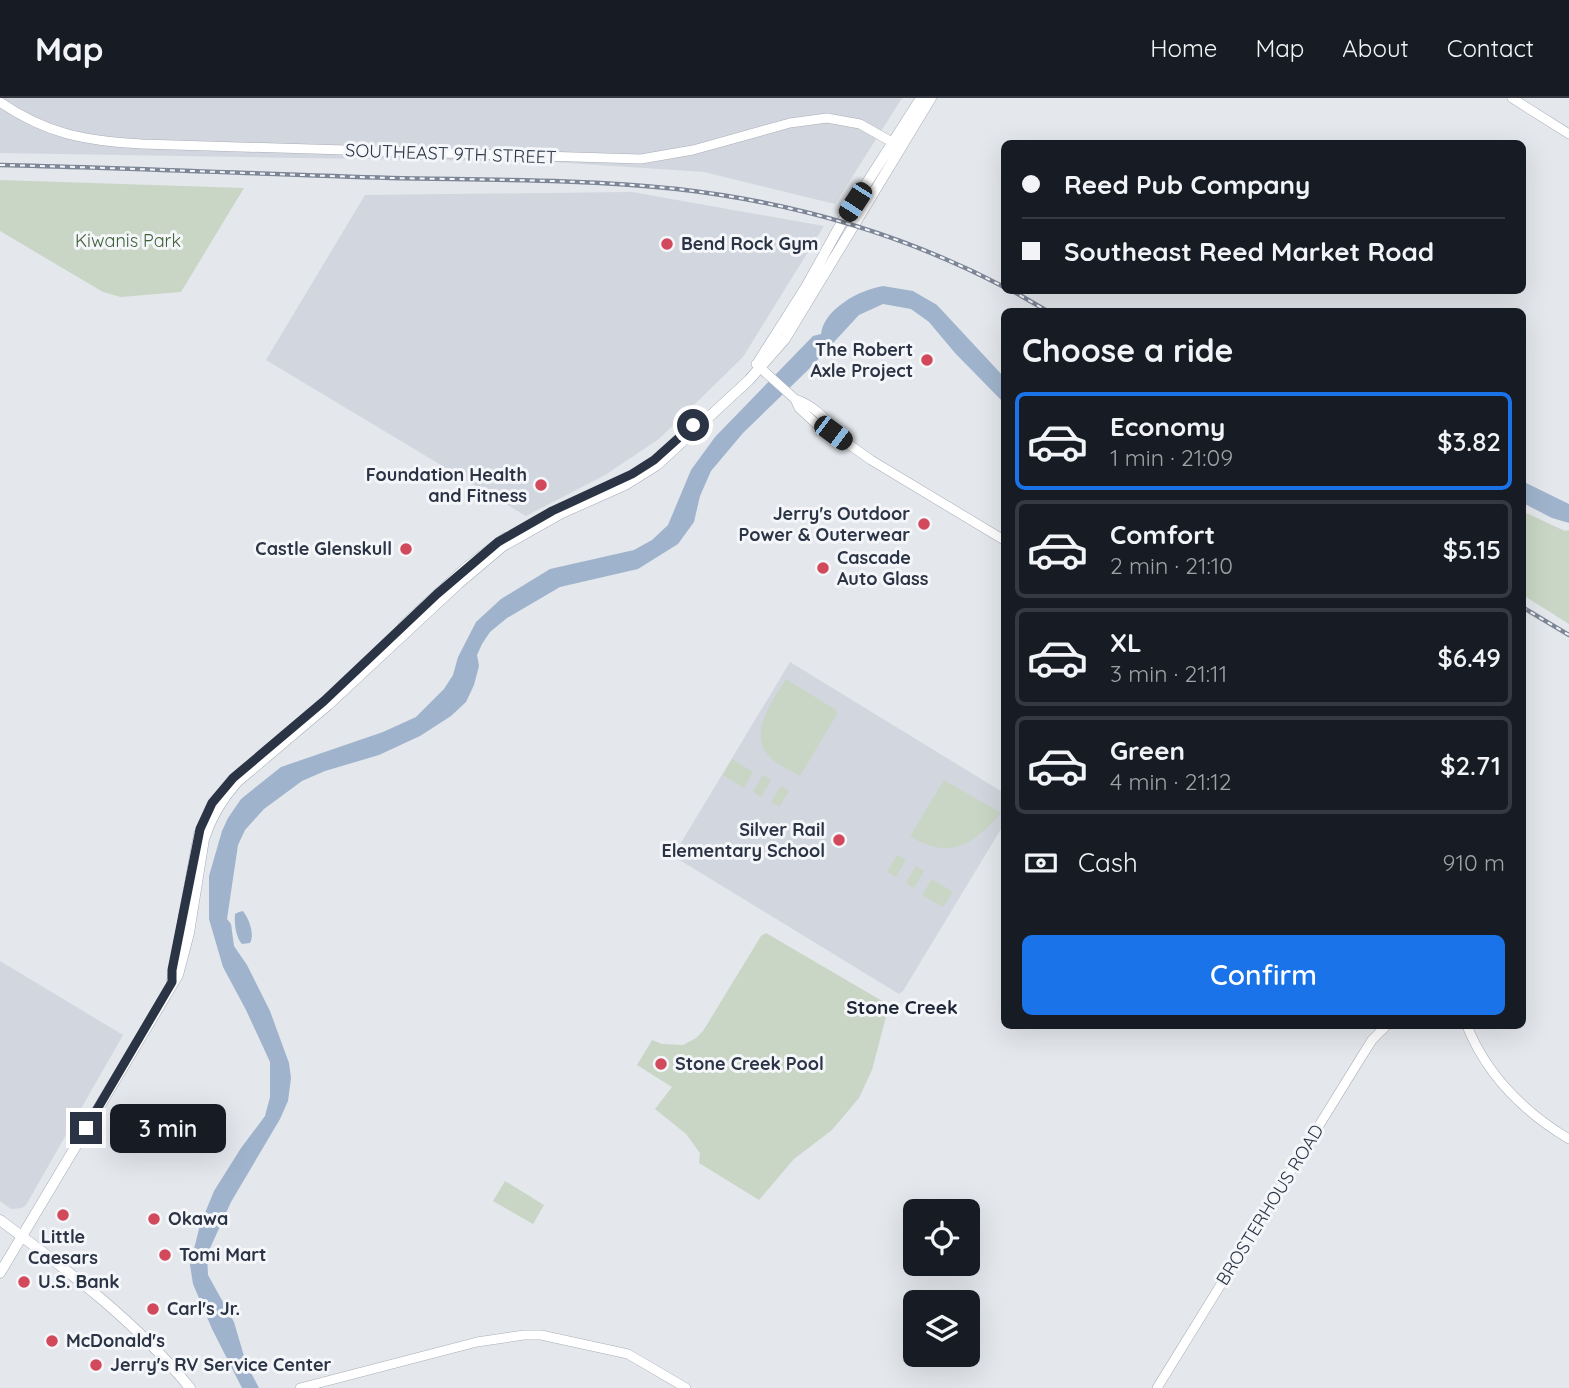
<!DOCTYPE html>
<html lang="en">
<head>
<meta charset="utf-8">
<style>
  :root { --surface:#171b24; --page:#242831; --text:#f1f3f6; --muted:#9ea1a6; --line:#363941; --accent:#1a73e8 }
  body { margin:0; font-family:Quicksand,sans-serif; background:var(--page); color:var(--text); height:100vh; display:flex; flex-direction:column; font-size:26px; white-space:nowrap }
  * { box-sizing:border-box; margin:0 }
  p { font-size:23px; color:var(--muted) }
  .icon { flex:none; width:38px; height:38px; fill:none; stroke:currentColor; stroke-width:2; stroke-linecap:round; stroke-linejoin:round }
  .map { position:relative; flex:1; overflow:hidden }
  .details { position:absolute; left:1001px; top:210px; width:525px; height:721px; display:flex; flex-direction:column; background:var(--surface); border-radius:10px; box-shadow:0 7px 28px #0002 }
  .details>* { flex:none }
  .top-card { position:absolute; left:1001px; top:42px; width:525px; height:154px; border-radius:10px; box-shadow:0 7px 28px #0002; display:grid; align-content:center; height:154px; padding:0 21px; background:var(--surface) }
  .buttons { position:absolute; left:903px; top:1101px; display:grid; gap:14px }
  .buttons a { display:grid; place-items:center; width:77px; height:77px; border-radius:10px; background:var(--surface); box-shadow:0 7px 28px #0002; font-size:35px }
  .end { position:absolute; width:32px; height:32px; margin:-16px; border:9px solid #2b3445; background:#fff; box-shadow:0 0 0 4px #fff }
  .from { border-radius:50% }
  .bubble { position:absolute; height:49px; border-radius:10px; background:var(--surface); box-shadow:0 7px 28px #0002; font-size:23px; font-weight:600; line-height:49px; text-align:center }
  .car { position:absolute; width:21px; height:42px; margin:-21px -10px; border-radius:9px; box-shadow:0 0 5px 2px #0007; background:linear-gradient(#222 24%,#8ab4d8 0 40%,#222 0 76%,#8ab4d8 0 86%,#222 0) }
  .top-card b { display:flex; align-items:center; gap:24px; height:66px; font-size:26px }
  .top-card b+b { border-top:2px solid var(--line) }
  .top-card i { width:18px; height:18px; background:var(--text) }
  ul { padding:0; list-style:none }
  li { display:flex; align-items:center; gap:21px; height:98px; margin:0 14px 10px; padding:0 7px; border:4px solid var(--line); border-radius:10px }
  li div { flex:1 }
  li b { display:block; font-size:26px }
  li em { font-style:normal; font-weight:600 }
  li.selected { border-color:var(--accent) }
  li>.icon { width:63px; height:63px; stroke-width:1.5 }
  h2 { padding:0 21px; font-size:32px; line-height:84px }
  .pay { display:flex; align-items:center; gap:18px; height:77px; padding:0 21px; font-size:26px }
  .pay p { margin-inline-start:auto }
  .cta { display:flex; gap:14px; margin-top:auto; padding:14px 21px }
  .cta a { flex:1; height:80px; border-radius:10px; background:var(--accent); color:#fff; font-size:28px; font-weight:600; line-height:80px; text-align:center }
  header { display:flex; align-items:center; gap:42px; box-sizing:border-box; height:98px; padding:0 35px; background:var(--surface); border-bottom:2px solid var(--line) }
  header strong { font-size:33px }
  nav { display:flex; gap:38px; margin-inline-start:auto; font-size:24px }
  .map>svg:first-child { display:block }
  .built { fill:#d2d6de }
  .green { fill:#c9d6c5 }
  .water { fill:#9fb4cc }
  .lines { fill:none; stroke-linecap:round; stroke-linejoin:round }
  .secondary-casing { stroke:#a9aeb7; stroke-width:10 }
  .primary-casing { stroke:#a3abb8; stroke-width:11 }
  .secondary { stroke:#fff; stroke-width:9 }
  .primary { stroke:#fff; stroke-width:10 }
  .rail-casing { stroke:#7d8696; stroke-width:4.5 }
  .rail { stroke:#f4f6f9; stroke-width:2; stroke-dasharray:5; stroke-linecap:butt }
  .route { stroke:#2b3445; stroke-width:9 }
  .poi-dot { fill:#d1495b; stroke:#f4f6f9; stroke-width:2.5 }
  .labels { text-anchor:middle; stroke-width:6; stroke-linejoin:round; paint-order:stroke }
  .street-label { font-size:18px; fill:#2b3445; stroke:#f4f6f9 }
  .park-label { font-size:18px; fill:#3f6138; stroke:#f4f6f9 }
  .poi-label { font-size:18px; font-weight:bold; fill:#2b3445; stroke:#f4f6f9; text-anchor:start }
  .neighbourhood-label { font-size:19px; font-weight:bold; fill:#1d2536; stroke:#f4f6f9 }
</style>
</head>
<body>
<header>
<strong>Map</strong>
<nav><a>Home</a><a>Map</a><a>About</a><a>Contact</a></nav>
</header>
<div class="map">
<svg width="1569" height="1290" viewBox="0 0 1569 1290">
  <rect width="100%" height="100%" fill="#e4e7ec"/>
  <path class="built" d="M0,0H902L835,106L704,74L553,64L0,55Z
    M632,94L824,128L743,259L659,341L605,377L526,418L266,262L365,97Z
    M790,564L1004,695V726L903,893L899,896L673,758Z
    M0,863L123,937L26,1107L22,1110L11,1111L0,1103Z"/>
  <path class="green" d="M0,82L244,90L181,194L121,199L103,194L0,133Z
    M1522,413L1565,433L1569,432V526L1523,497Z
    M786,581L836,612L837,616L800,678C790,672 775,666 768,657C748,634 774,601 786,581Z
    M732,661L753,674L744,690L723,677Z
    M763,677L771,682L761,699L753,694Z
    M944,682L1001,715C973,747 949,763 910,738Z
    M781,688L789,693L779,709L771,704Z
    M897,757L906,762L896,779L887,774Z
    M916,768L924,773L914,790L906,785Z
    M932,781L953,794L943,809L922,797Z
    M766,835L889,907L872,972L859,1000L832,1032L794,1061L759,1102L699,1065L700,1055L686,1036L655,1011L672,989L637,967L652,942L662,946L683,947L696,940L703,933L761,838Z
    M505,1083L544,1107L533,1126L493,1103Z"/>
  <path class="water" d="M883,188L913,193L937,207L1004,279V305L955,255L929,224L911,211L883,206L859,217L808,272L743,335L711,373L700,398L694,424L678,446L638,471L560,489L507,520L490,534L482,546L477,557L479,568L474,587L466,604L451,618L420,638L379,657L325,673L302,683L264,711L245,732L238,747L227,821L231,826L234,848L247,867L270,913L289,965L291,980L288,1003L280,1021L231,1104L207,1157L208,1177L234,1224L246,1265L259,1290H242L212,1231L193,1186L190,1167L200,1127L214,1093L241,1050L265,1018L270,999V964L246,912L223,869L209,821V778L222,733L228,720L241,701L281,669L383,634L416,619L444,591L453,577L458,559L476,524L501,501L550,471L634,452L652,442L668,427L691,372L715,339L813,238L821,236C824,211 859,192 883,188Z
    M1522,383L1569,406V425L1552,420L1523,405Z
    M239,814L243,813C249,821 255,836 250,845L242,846C236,840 234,825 235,816Z"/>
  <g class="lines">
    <g class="secondary-casing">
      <path id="secondary" d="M1512,0L1569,36
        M0,4C46,36 86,43 142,46L641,61L693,52L790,25L827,20L860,26L899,48
        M756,266L795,301L799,310L824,333L833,335L871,362L1004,442
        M795,301C810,306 829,320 833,335
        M1467,928C1487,977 1524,1014 1569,1041
        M300,1290L477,1244L524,1237H541L628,1256L686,1290
        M1157,1290L1357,966L1372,942L1386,928"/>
    </g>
    <g class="primary-casing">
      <path id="primary" d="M759,263L806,189L842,124L921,0
        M403,528L467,469L505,440
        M172,883L199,736
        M0,1122C67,1172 137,1224 190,1290
        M0,1175L178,877L189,835L204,741C211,719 222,701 237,684L328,607L458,486L503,448L562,415L625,387L657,367L749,282L785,241L931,0"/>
    </g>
    <use href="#secondary" class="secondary"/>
    <use href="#primary" class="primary"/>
    <g class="rail-casing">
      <path id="rail" d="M0,67C130,70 261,76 391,80C486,82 583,81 677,91C791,104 903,136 1004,189
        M1011,192L1049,214
        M1522,509L1569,537"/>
    </g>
    <use href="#rail" class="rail"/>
  </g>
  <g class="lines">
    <path class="route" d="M86,1030L172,884V872L200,731L212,705L233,680L324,603L437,496L498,444L552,413L632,376L654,362L693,327"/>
  </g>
  <g class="poi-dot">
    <circle cx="667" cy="146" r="7"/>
    <circle cx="927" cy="262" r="7"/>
    <circle cx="541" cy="387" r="7"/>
    <circle cx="924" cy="426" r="7"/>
    <circle cx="406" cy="451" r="7"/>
    <circle cx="823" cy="470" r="7"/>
    <circle cx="839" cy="742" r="7"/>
    <circle cx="661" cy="966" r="7"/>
    <circle cx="63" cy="1117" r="7"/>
    <circle cx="154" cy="1121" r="7"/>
    <circle cx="165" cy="1157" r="7"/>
    <circle cx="24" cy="1184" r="7"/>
    <circle cx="153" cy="1211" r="7"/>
    <circle cx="52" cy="1243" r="7"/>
    <circle cx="96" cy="1267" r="7"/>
  </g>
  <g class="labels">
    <g class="street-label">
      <text transform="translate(451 56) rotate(2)" y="6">SOUTHEAST 9TH STREET</text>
      <text transform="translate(1270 1107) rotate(-58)" y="6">BROSTERHOUS ROAD</text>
    </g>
    <g class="park-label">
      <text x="128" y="149">Kiwanis Park</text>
    </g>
    <g class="poi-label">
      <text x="681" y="152">Bend Rock Gym</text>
      <text x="913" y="258" text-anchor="end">The Robert<tspan x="913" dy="21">Axle Project</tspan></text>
      <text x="527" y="383" text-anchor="end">Foundation Health<tspan x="527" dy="21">and Fitness</tspan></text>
      <text x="910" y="422" text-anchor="end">Jerry's Outdoor<tspan x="910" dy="21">Power &amp; Outerwear</tspan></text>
      <text x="392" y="457" text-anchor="end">Castle Glenskull</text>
      <text x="837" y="466">Cascade<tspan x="837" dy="21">Auto Glass</tspan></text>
      <text x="825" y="738" text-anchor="end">Silver Rail<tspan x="825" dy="21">Elementary School</tspan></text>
      <text x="675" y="972">Stone Creek Pool</text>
      <text x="168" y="1127">Okawa</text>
      <text x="63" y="1145" text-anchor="middle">Little<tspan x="63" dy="21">Caesars</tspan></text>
      <text x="179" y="1163">Tomi Mart</text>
      <text x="38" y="1190">U.S. Bank</text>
      <text x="167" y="1217">Carl's Jr.</text>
      <text x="66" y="1249">McDonald's</text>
      <text x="110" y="1273">Jerry's RV Service Center</text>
    </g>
    <g class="neighbourhood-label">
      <text x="902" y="916">Stone Creek</text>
    </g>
  </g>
</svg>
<div class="buttons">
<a><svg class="icon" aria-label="locate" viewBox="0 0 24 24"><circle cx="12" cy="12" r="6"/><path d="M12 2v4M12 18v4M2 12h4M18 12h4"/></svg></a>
<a><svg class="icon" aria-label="layers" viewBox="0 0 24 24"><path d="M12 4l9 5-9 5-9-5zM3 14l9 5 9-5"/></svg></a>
</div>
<i class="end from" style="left:693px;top:327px"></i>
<i class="end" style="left:86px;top:1030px"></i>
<div class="bubble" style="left:110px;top:1006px;width:116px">3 min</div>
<i class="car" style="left:855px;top:104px;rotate:213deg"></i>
<i class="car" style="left:833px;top:335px;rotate:127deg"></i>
<div class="top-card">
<b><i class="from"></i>Reed Pub Company</b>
<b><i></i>Southeast Reed Market Road</b>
</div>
<section class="details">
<h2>Choose a ride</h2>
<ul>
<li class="selected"><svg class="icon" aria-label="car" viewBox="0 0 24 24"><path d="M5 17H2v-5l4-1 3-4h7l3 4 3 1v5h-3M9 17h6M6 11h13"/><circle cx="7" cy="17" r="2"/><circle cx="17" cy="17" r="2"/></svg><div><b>Economy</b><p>1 min · 21:09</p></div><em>$3.82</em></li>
<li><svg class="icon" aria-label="car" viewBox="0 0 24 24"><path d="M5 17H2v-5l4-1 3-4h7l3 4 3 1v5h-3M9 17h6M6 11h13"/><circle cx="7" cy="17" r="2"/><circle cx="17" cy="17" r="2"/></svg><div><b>Comfort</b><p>2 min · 21:10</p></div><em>$5.15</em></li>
<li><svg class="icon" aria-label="car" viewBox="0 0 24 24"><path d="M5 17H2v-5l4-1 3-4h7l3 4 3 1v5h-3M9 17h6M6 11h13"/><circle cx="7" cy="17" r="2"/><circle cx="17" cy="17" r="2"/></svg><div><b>XL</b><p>3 min · 21:11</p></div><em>$6.49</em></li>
<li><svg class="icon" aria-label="car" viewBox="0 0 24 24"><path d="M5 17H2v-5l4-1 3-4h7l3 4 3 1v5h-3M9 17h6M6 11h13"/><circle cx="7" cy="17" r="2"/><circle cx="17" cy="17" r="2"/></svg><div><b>Green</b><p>4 min · 21:12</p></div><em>$2.71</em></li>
</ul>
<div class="pay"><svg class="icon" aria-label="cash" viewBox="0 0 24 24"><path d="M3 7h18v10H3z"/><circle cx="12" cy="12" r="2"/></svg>Cash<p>910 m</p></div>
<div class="cta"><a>Confirm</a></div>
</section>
</div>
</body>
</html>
